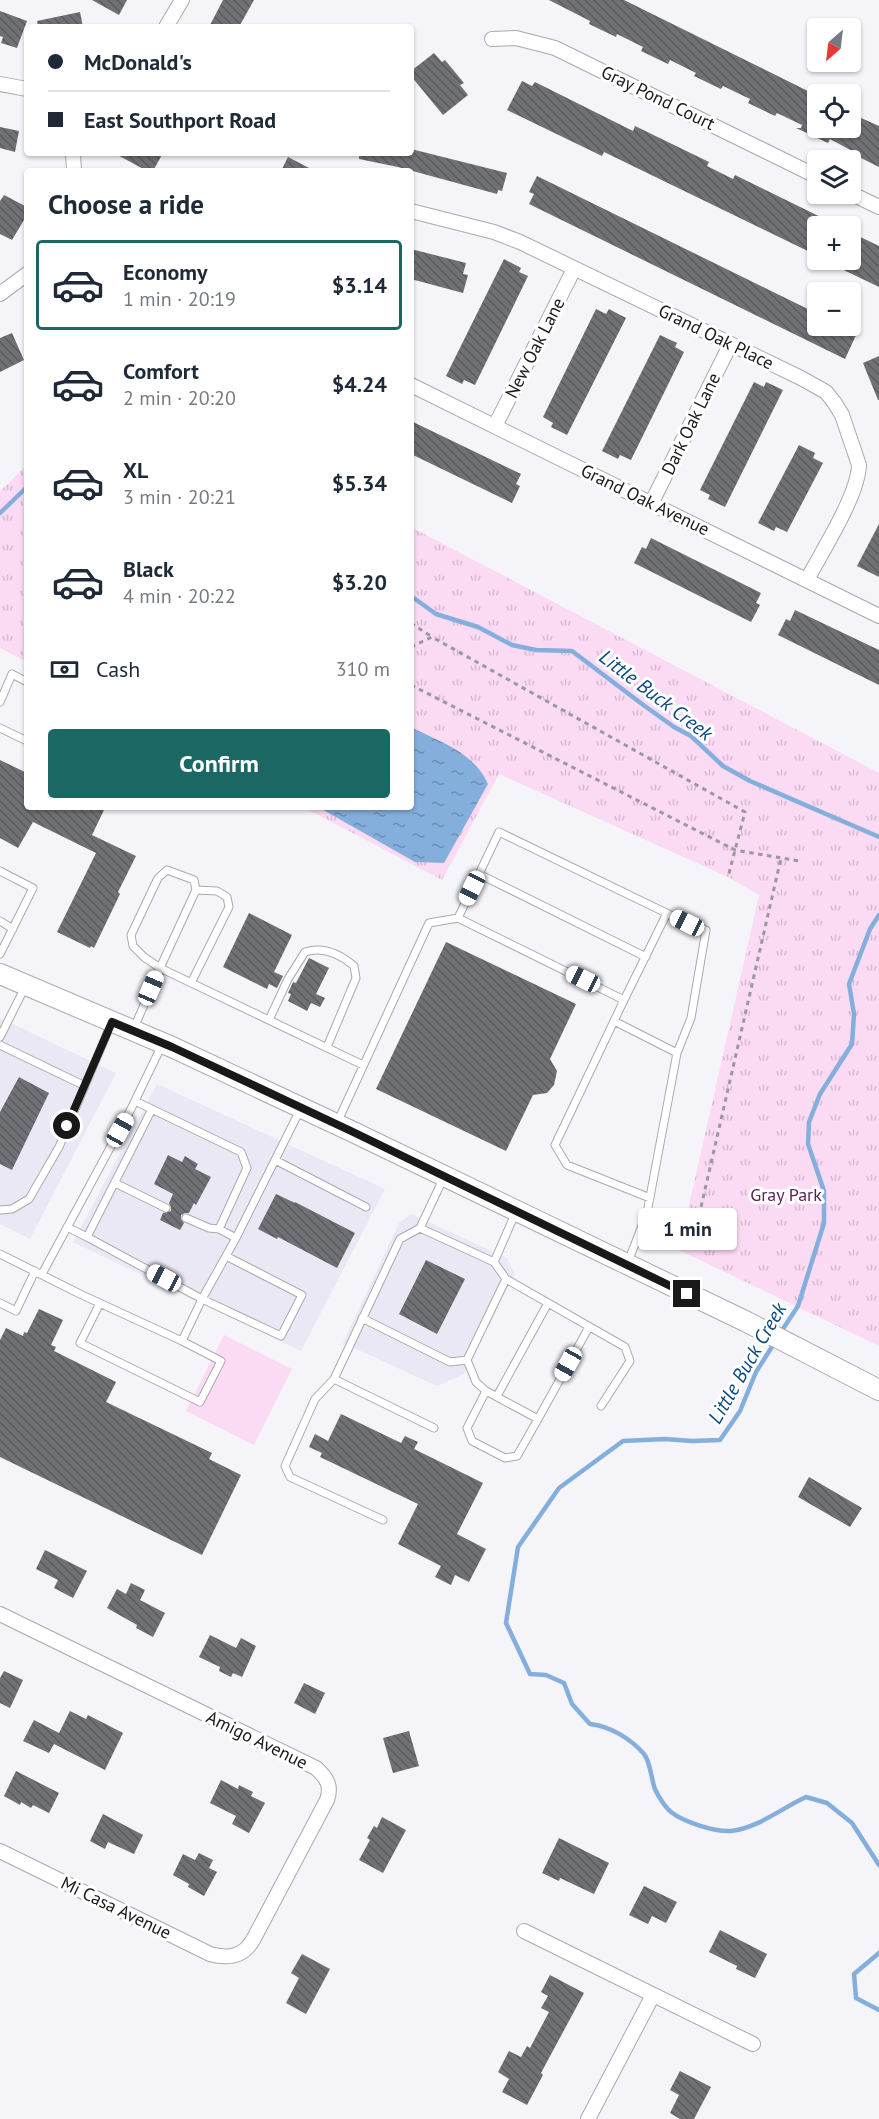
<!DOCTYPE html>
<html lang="en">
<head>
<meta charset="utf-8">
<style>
  :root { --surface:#fff; --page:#f2f2f3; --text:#1f2937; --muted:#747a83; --line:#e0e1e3; --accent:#1a6764 }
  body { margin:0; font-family:"PT Sans",sans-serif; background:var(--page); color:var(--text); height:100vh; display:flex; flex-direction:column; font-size:22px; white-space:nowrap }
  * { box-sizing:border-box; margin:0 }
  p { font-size:20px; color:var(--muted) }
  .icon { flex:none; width:33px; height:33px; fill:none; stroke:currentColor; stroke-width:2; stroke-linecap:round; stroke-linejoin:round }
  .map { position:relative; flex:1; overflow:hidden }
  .details { position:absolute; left:24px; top:168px; width:390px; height:642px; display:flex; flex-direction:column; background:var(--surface); border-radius:6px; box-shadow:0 2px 4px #0004 }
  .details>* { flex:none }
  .banner { position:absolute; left:24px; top:24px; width:390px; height:132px; border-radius:6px; box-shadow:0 2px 4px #0004; display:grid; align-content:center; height:132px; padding:0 24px; background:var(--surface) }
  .needle { width:39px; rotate:208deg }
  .fabs { position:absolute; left:807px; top:18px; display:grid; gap:12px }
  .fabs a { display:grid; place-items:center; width:54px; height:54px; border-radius:6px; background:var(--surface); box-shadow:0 2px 4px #0004; font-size:30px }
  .end { position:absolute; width:27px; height:27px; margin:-14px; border:8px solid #19191a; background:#fff; box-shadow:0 0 0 3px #fff }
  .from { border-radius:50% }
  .bubble { position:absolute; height:42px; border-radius:6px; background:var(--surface); box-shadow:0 2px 4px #0004; font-size:20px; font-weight:600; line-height:42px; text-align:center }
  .car { position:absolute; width:18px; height:36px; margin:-18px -9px; border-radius:8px; box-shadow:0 0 4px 2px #0007; background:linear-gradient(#fff 24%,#345 0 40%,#fff 0 76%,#345 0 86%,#fff 0) }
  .banner b { display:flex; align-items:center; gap:21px; height:57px; font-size:22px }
  .banner b+b { border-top:2px solid var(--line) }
  .banner i { width:15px; height:15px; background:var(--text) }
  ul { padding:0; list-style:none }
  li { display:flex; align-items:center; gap:18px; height:90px; margin:0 12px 9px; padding:0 12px; border:3px solid transparent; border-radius:6px }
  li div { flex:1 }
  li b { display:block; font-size:22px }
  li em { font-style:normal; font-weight:600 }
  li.active { border-color:var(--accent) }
  li>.icon { width:54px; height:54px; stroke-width:1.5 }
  h2 { padding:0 24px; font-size:27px; line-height:72px }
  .pay { display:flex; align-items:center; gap:15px; height:66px; padding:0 24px; font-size:22px }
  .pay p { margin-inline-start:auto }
  .action { display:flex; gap:12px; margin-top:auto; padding:12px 24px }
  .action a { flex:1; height:69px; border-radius:6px; background:var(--accent); color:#fff; font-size:24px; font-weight:600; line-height:69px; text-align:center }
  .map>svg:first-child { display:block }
  .built { fill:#eae8f5 }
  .green { fill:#fbdaf4 }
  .park { fill:url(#park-tufts) }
  .water { fill:url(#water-ripples) }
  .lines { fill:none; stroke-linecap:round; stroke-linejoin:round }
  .stream { stroke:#84aedc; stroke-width:4.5 }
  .building { fill:url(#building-back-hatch) }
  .service-casing { stroke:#a9a9ae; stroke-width:9 }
  .minor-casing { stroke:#a9a9ae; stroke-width:16 }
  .secondary-casing { stroke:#a9a9ae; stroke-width:22 }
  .path { stroke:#9a999c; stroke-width:3; stroke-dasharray:4.5 4.5; stroke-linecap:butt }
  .service { stroke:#fff; stroke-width:7 }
  .minor { stroke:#fff; stroke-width:14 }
  .secondary { stroke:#fff; stroke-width:20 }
  .route { stroke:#19191a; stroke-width:8 }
  .labels { text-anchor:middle; stroke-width:6; stroke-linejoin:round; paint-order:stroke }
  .street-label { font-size:18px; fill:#19191a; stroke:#fff }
  .park-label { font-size:18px; fill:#5e2256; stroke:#fff }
  .water-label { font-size:20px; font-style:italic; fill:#09477f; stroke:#fff }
</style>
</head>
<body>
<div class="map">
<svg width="879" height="2119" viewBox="0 0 879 2119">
  <defs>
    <pattern id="park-tufts" width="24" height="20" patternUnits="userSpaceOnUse" patternTransform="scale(1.5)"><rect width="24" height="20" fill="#fbdaf4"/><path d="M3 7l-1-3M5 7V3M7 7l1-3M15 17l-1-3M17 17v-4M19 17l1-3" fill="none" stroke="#d7bad1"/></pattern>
    <pattern id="water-ripples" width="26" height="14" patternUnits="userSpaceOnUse" patternTransform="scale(1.5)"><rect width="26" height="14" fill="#84aedc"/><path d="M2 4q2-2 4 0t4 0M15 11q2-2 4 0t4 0" fill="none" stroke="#6b8db2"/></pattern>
    <pattern id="building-back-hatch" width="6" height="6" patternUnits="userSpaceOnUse" patternTransform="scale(1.5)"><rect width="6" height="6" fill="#707175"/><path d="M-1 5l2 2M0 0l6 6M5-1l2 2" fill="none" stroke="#5b5c5f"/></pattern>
  </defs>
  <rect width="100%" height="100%" fill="#f5f4f9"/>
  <path class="built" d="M0,1018L116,1073L30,1239L0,1224Z
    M157,1084L385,1189L301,1351L73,1242Z
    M411,1214L507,1258L515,1274L464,1374L437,1386L343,1343L399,1223Z"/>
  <path class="green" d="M224,1335L292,1369L254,1445L186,1411Z"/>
  <path class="park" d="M27,465V662L0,648V491Z
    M411,527L879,773V1346L679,1250L759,895L728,877L499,774L442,880L303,807H411Z"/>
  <path class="water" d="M411,727C440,742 474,752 488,784L444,863L415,862L318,807H411Z"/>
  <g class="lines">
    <path class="stream" d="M0,513L27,487
      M411,596L436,614L478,627L512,645L536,650L572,651L642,704L674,727L691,736L723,766L750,781L879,837
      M779,1335L798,1306L824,1223V1191L808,1144L809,1122L820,1094L852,1044L854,1014L849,984L870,929L879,915
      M775,1342L756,1372L740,1411L720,1440L692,1441L665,1439L623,1441L559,1488L518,1547L506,1623L530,1674L546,1675L564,1683L572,1704L590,1724C610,1726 631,1739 644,1754C651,1763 651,1779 655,1789C658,1796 665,1807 671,1812C684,1822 714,1832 731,1831C758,1828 782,1808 806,1797L827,1803L852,1823L879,1865
      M879,1953L854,1974L856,1998L879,2010"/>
  </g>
  <path class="building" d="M92,0H127L119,15Z
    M223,0H254L239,27H209Z
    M549,0H624L818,96V128H850V113L879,126V167L853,154L854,152L830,139L828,143L796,128H801L802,125L777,113L775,116L748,103L750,99L723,86L721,89L694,76L696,73L670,60L668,64L641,51L643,47L617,34L616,37L589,24L590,21Z
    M0,11L27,21L17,48L1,43L3,37L0,36Z
    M80,12L83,27H38L37,21Z
    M434,53L442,62L445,60L464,83L460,85L468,95L443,115L411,76V71Z
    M522,81L532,86L535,82L633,131L635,126L709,162L707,166L733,179L735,175L839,226H818V256L604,152L602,156L507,110Z
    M0,127L19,131L15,152L0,148Z
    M411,149L507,173L502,191L498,190L497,194L398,167L359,159V153H411Z
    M114,153H163L153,171H147Z
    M288,157L315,171H281Z
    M537,176L818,314V326H842L857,333L845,359L529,204L534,194L529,192Z
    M4,195L27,207V215L12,240L0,234V201Z
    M850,232L879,246V287L823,260H850Z
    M411,249L466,263L463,274L468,275L463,293L411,279Z
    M504,259L521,268L519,272L528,276L475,385L464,380L462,384L446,376Z
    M596,309L606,314L609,309L626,318L567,435L551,427L553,423L543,417Z
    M12,333L24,360L0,372V338Z
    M660,335L677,343L675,347L684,352L631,460L620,455L618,459L602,451Z
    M879,356V400H878L863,363Z
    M754,382L764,387L766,382L783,390L725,507L708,499L710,495L700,490Z
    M411,421L521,474L516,484L520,486L512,503L411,454Z
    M799,445L815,453L813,458L823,463L787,532L776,527L774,531L758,523Z
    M879,524V577L857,566Z
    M651,538L761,593L756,603L760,605L751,622L634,563L642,547L646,549Z
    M795,610L879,650V685L778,635L786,619L790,621Z
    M0,760L27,773V807H97L104,810L92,835L136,856L118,892L120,894L94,948L91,946L90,948L57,932L96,853L33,822L18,848L0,838Z
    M249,913L292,935L274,972L283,976L277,988L269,984L267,989L223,967Z
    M446,942L576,1004L550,1059L557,1071L554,1085L547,1093L533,1095L506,1151L376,1089Z
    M309,958L329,968L316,994L325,998L320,1007L311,1003L307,1011L288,1001L291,994L288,993L293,982L296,983Z
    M19,1077L49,1093L12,1170L0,1164V1112Z
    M168,1155L182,1162L185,1156L198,1164L195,1169L211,1177L196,1205L194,1203L189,1213H185L181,1215V1219L184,1223L180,1230L160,1220L163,1213L171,1211V1207L169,1203L173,1194L154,1184Z
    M276,1194L295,1203V1202L355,1233L337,1268L278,1237L277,1239L258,1229Z
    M426,1260L465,1279L437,1334L399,1314Z
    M39,1309L63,1320L51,1345L56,1347L54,1351L116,1382L106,1402L212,1453L209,1459L241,1475L202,1555L0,1457V1340L6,1328L23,1336L24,1332L27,1333Z
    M341,1414L401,1443L405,1436L418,1442L414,1449L483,1483L457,1534L486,1549L469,1582L455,1575L451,1585L435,1577L441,1566L398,1544L418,1504L320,1457L322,1453L309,1447L315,1434L328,1441Z
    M809,1477L862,1508L850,1527L798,1497Z
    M45,1550L87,1571L73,1598L54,1588L58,1580L36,1569Z
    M131,1583L145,1590L140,1600L165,1613L153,1637L136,1628L137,1625L107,1608L117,1589L126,1594Z
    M210,1635L236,1648L241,1638L256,1646L242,1677L233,1673L231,1677L219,1671L220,1667L199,1657Z
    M4,1671L23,1680L10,1708L0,1703V1678Z
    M304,1683L325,1693L315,1714L294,1703Z
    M70,1711L86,1719L88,1715L123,1733L105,1770L54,1744L49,1753L23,1741L34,1720L59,1733Z
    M409,1731L419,1766L393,1773L383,1738Z
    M16,1771L59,1793L49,1813L33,1805L31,1808L21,1802L20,1805L4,1796Z
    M221,1780L238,1789L239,1785L253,1792L251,1796L265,1803L249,1833L232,1824L236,1816L210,1803Z
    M103,1814L143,1835L134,1854L108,1842L105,1849L90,1841Z
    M382,1817L406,1830L383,1873L359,1860L370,1840L367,1838L374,1826L377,1828Z
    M559,1838L609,1863L594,1894L560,1878L559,1881L542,1873Z
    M199,1853L213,1860L209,1868L217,1872L204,1896L188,1887L189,1884L173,1875L183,1854L195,1860Z
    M644,1886L677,1902L666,1923L652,1916L648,1924L629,1915Z
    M720,1930L767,1954L755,1978L736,1969L737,1966L709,1952Z
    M302,1954L330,1969L306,2014L286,2003L299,1978L291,1973Z
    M550,1975L584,1993L541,2073L543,2075L527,2105L502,2092L509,2079L498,2072L509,2051L521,2057L527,2046L530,2048L549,2012L541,2008L548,1996L541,1992Z
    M680,2071L711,2087L694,2119H680L670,2113L679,2095L670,2090Z"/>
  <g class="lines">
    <g class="service-casing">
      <path id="service" d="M0,702L12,674L27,682
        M0,728L27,741
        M167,870L194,880L196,890L160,968L144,957L133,946L131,935L158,878Z
        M0,871L33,888L0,954
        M479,874L646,957
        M458,918L624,1000L555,1145L567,1165L650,1198
        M0,921L13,929
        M191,983L229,907L227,897L217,891L196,890
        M624,1000L667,913
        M269,1020L288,979L305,952C324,946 340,954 354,966L356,978L327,1047
        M614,1021L677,1053
        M134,1028L160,968L363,1065
        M0,1037L25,987
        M0,1045L83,1085
        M135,1101L241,1152L247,1168L219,1229L236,1238
        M337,1123L429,923L458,918L499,832L687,923L706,930L691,1018L677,1053L647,1213L628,1262
        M275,1160L366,1207
        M115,1183L166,1208
        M0,1210L12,1209L29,1199L59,1147L111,1024
        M515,1214L494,1262L506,1279L625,1347L630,1361L601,1406
        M186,1218L209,1228L219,1229
        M67,1227L87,1237L152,1109
        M420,1228L444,1177
        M87,1237L202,1299L281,1336L302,1295L226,1256
        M0,1254L80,1294L182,1341L202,1299L236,1238L300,1110
        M42,1274L131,1109L162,1045
        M0,1303L16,1311L35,1271
        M100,1303L80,1343L200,1402L221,1361L182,1341
        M362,1318L450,1362L467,1360L506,1279
        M467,1360L476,1382L486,1391L538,1419L517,1456L505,1458L472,1441L467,1428L486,1391
        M334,1379L434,1428
        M497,1396L548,1303
        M538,1419L589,1327
        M383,1520L290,1477L285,1466L315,1399L334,1379L400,1239L420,1228L494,1262"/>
    </g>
    <g class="minor-casing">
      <path id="minor" d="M166,27L182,0
        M492,39L516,38L555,48L818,177
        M0,84L27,89
        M73,153L74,171
        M850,193L879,207
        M411,211L494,232L520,242L801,378L826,392L834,402L842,415L859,465C858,496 822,551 807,580
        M0,294L27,274
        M411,385L879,616
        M495,426L574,269
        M652,502L730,345
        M0,1614L316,1768C327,1778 332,1786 327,1800L253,1940C243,1957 228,1959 210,1954L0,1851
        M524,1931L753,2044
        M588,2119L653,1995"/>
    </g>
    <g class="secondary-casing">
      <path id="secondary" d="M0,974L172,1047L351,1131L747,1322L879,1390"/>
    </g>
    <path class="path" d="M411,623L432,637
      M411,647L432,637L745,812L728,877
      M411,685L735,850L800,861
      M693,1242L781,858"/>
    <use href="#service" class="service"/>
    <use href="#minor" class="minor"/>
    <use href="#secondary" class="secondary"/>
  </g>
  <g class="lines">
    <path class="route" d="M67,1126L112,1022L172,1047L351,1131L687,1294"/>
  </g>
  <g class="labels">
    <g class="street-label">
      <text transform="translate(658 98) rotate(26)" y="6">Gray Pond Court</text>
      <text transform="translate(716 337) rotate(26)" y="6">Grand Oak Place</text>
      <text transform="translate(535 348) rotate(-63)" y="6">New Oak Lane</text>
      <text transform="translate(691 424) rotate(-64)" y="6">Dark Oak Lane</text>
      <text transform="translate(645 500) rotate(26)" y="6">Grand Oak Avenue</text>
      <text transform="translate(257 1740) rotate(26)" y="6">Amigo Avenue</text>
      <text transform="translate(116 1908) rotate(26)" y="6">Mi Casa Avenue</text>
    </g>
    <g class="park-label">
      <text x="786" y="1201">Gray Park</text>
    </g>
    <g class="water-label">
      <text transform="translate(656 695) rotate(37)" y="7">Little Buck Creek</text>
      <text transform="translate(747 1363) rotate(-60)" y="7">Little Buck Creek</text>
    </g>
  </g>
</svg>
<div class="fabs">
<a><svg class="needle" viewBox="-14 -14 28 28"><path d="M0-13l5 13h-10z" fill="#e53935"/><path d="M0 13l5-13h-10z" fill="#747a83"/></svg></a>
<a><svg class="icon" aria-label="locate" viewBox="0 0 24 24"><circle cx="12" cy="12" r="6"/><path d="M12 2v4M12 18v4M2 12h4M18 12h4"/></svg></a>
<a><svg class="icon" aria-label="layers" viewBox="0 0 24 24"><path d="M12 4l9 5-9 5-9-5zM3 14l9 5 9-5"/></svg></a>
<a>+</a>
<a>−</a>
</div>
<i class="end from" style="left:67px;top:1126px"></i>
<i class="end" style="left:687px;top:1294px"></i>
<div class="bubble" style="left:638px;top:1208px;width:99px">1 min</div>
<i class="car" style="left:472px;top:888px;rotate:206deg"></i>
<i class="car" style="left:687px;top:923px;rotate:296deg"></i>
<i class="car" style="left:583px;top:979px;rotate:296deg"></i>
<i class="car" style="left:151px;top:988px;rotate:23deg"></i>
<i class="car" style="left:120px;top:1130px;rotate:29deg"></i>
<i class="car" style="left:164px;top:1278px;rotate:298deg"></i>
<i class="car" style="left:568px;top:1364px;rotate:209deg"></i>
<div class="banner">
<b><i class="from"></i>McDonald's</b>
<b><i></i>East Southport Road</b>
</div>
<section class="details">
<h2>Choose a ride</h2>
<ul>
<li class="active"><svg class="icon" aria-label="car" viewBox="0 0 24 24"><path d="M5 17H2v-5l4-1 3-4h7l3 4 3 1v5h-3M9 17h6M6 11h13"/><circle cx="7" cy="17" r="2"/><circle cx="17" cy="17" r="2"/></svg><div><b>Economy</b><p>1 min · 20:19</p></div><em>$3.14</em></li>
<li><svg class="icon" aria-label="car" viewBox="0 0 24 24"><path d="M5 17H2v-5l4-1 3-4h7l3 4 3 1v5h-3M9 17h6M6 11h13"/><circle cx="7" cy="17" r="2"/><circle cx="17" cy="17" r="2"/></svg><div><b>Comfort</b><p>2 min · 20:20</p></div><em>$4.24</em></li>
<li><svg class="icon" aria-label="car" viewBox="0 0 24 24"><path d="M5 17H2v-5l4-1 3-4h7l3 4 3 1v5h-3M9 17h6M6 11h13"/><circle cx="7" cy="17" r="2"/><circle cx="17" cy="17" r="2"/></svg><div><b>XL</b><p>3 min · 20:21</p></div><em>$5.34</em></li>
<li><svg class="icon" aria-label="car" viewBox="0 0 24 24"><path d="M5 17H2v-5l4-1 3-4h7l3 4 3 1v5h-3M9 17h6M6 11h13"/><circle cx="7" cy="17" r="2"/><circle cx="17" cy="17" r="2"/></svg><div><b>Black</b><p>4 min · 20:22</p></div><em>$3.20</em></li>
</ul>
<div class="pay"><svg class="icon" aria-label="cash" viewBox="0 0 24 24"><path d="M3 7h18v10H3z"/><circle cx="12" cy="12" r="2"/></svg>Cash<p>310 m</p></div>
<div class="action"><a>Confirm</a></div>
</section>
</div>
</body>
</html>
